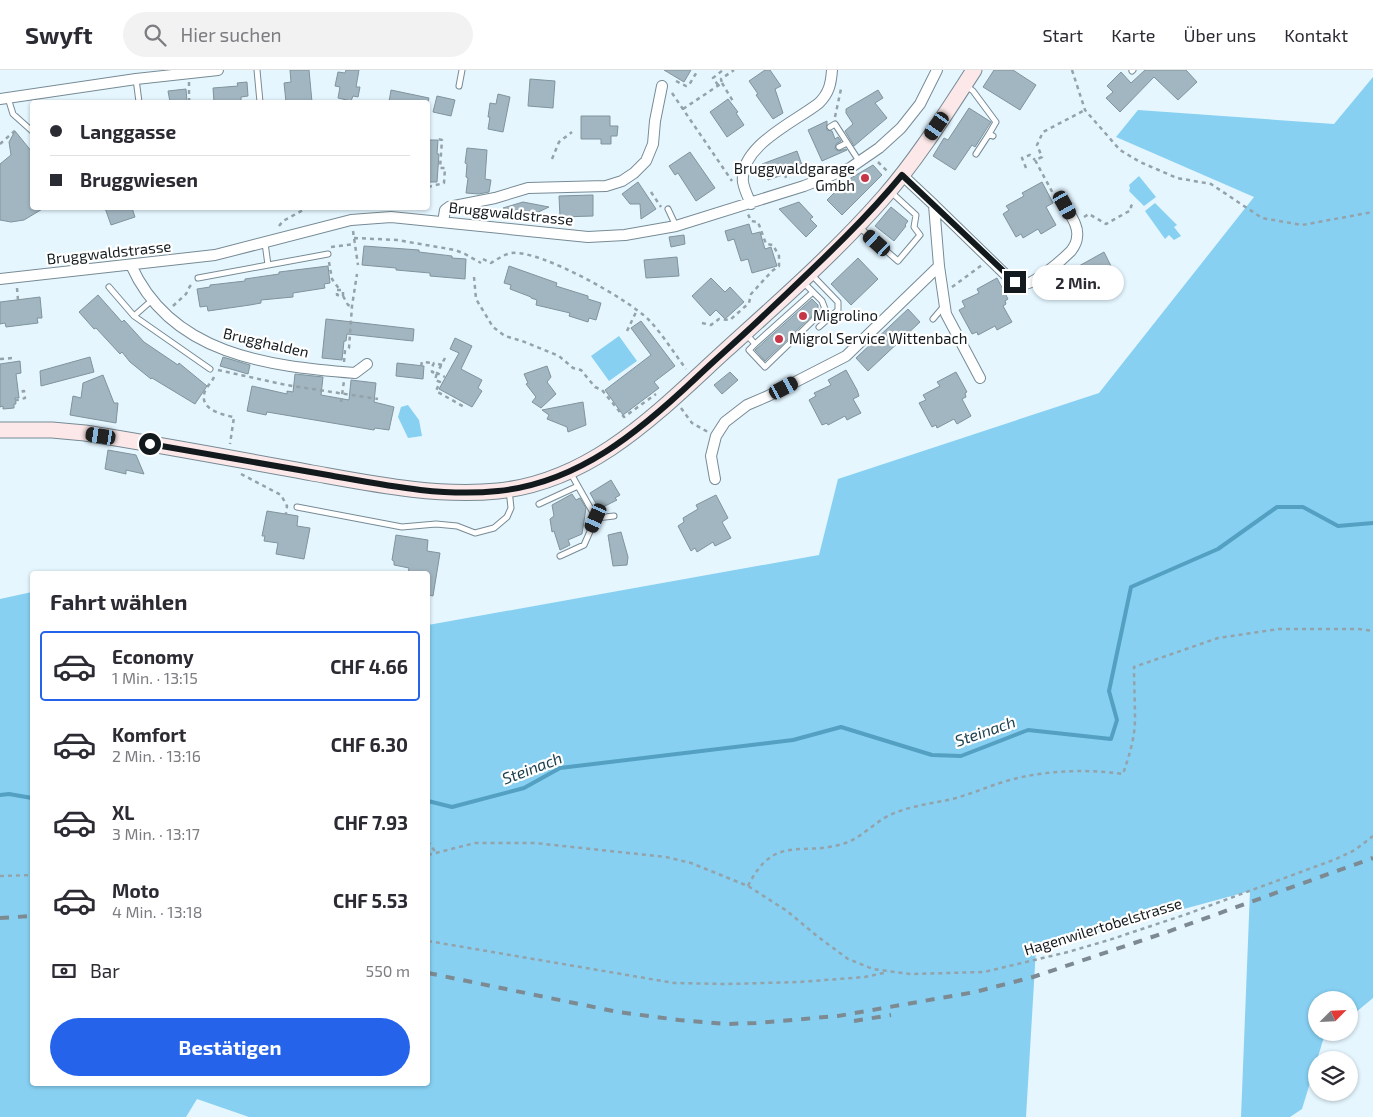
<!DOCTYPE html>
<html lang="de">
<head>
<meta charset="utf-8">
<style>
  :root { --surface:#fff; --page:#f2f2f3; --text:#2b2b33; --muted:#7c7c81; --line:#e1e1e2; --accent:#2563eb }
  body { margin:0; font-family:"Exo 2",sans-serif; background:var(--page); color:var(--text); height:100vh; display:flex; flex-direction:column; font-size:19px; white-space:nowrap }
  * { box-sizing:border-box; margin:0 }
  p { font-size:16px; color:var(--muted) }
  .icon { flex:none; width:28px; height:28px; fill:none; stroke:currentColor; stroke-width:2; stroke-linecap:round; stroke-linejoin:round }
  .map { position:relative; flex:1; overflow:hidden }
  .panel { position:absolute; left:30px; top:501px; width:400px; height:515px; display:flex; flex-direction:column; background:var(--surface); border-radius:5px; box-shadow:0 1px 4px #0004 }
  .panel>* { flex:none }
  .guide { position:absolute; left:30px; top:30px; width:400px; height:110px; border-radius:5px; box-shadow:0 1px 4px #0004; display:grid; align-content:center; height:110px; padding:0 20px; background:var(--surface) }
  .needle { width:32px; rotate:66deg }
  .tools { position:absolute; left:1308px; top:921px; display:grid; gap:10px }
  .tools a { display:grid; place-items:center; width:50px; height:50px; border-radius:50%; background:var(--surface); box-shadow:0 1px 4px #0004; font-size:25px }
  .end { position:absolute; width:22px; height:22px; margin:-11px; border:6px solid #131a1e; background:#fff; box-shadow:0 0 0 2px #fff }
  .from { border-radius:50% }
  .bubble { position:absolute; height:35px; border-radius:18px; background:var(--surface); box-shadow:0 1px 4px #0004; font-size:16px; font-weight:700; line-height:35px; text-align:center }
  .car { position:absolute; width:15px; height:30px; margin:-15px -8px; border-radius:6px; box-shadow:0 0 4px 1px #0007; background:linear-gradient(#222 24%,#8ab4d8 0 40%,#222 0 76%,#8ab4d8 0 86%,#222 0) }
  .guide b { display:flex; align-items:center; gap:18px; height:48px; font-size:19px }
  .guide b+b { border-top:1px solid var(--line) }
  .guide i { width:12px; height:12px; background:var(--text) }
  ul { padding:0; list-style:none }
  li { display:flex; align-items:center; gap:15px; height:70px; margin:0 10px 8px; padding:0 10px; border:2px solid transparent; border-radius:5px }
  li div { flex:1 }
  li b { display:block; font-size:19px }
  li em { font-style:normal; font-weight:700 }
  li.selected { border-color:var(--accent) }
  li>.icon { width:45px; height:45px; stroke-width:1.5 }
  h2 { padding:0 20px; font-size:22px; line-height:60px }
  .pay { display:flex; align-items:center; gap:12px; height:55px; padding:0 20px; font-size:19px }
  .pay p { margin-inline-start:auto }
  .button { display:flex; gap:10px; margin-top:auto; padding:10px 20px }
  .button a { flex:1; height:58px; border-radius:30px; background:var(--accent); color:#fff; font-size:20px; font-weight:700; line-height:58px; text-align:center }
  header { display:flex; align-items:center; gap:30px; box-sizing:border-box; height:70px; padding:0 25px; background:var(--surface); border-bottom:1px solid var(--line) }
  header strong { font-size:24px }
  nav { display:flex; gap:28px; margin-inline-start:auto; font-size:18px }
  .search { width:350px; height:45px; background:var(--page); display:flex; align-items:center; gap:12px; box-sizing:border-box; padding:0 18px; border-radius:28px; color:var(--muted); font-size:19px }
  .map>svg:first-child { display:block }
  .green { fill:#87d0f2 }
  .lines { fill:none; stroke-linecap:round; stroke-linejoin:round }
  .stream { stroke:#53a0c2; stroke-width:4 }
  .building { fill:#a2b6c1; stroke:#80949e }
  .lane-casing { stroke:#778b95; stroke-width:7 }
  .street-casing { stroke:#778b95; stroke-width:12 }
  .secondary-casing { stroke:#778b95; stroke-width:17 }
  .path { stroke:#94a2a9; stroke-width:2.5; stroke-dasharray:4 4; stroke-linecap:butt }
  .lane { stroke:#fff; stroke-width:5 }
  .street { stroke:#fff; stroke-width:10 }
  .secondary { stroke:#fce8e8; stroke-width:15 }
  .rail { stroke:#7e8a91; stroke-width:4; stroke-dasharray:9 9; stroke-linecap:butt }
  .route { stroke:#131a1e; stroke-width:6 }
  .poi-dot { fill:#c63647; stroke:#fff; stroke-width:2 }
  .labels { text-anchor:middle; stroke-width:4.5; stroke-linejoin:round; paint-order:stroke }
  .poi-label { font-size:15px; fill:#131a1e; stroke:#fff; text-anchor:start }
  .street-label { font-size:15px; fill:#131a1e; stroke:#fff }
  .water-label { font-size:16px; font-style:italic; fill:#1d404f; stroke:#fff }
</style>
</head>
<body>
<header>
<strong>Swyft</strong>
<div class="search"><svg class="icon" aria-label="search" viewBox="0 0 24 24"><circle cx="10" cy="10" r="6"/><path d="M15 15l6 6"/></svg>Hier suchen</div>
<nav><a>Start</a><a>Karte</a><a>Über uns</a><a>Kontakt</a></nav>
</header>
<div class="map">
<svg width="1373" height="1047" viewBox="0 0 1373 1047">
  <rect width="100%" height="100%" fill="#e5f6ff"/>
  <path class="green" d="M1373,7V928L1349,948V930H1316V962L1330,963L1324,967L1302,1039L1290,1047H1241L1250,821L1036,879L1026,1047H249L197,1029L186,1047H0V529L32,522V1014H428V555L819,485L838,409L1099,323L1254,127L1116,67L1138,40L1334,54Z
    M1139,106L1156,127L1144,136L1129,121L1130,118L1129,115Z
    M1155,133L1177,155L1174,157L1181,166L1174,170L1169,165L1165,169L1145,141Z
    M619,266L637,291L609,311L591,286Z
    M408,335L419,350L422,366L408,368L398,347L401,337Z"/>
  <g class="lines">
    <path class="stream" d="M0,725L9,724L32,728
      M428,731L452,737L524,718L560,698L793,670L841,657L932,685L961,686L1028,660L1111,669L1117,650L1109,621L1131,517L1218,479L1277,437H1303L1338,456L1373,453"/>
  </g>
  <path class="building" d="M290,0H309L312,32H286L284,13L291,12Z
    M346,0H359L356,17H360L358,27L353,26L351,31L338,28L340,17L335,16L338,2L345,3Z
    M664,0H691L684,12Z
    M765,0H770L781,16L775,19L783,43L773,49L756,25L758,24L749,11Z
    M994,0H1013L1036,15L1020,40L983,17Z
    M1145,0H1186L1197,12L1178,30L1154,7L1120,42L1106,28L1113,22L1107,16L1121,2L1131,13Z
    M530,9L555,11L553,38L528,36Z
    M247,12L248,26L241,27V32H214L213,18L238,16L237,13Z
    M186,19L187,32H170L168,21Z
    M391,20L429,28L428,32H389Z
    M878,20L883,28L875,33L887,48L854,76L845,61L853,54L846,43V39Z
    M498,24L510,27L503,62L488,59L490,47H488L490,33L496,34Z
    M437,26L455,30L451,46L433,42Z
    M728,29L738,42L736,43L744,55L727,67L710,42Z
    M969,38L991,52L975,77L972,75L955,100L933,86L944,68L948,70Z
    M581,46H610V56H618L617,66H611V74H601V69H581Z
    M827,51V60L832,61L835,69L838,67L841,71L836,74L835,79L839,81L846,79L847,80L822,91L808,60Z
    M15,61L32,82V138H44L24,150L11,152L0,150V94L11,85L9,72Z
    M428,70H438L437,84H439L437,112H428Z
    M467,78L487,80L485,109L491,110L489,122L479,124L466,123L468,108L466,107L467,94L465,93Z
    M797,81L803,98L768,110L762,94Z
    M690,82L715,118L696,131L678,103L675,105L669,96Z
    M873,95L882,105L842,145L827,130L846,111Z
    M638,112L656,139L641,149L640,134H630L622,124Z
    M1042,112L1053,133L1046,137L1056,155L1041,164L1038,159L1023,168L1021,164L1016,167L1003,144L1009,140L1006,136L1024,126L1022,123Z
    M593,125V146L560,147L559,126Z
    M523,132L549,137L532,145H518L503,138Z
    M799,132L813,147L810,149L817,156L806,167L779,139Z
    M891,137L908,151L905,155L906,156L894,171L875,156Z
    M105,138H132L135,147L111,155Z
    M749,154L752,164L760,162L765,179L771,177L777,196L752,203L748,189L741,191L734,169L728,171L725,161Z
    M684,165L685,174L671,177L669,167Z
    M364,176L419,180V182L452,186V188L466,189L465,209L430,206V203L396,200V198L362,195Z
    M1104,182L1116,206L1098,215L1091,201L1084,205L1079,196Z
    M677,187L679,206L646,208L644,190Z
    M858,188L878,209L851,235L831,214Z
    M328,196L330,213L324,214L325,218L293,223V227L261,230V233L250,235L208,241L207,236L200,237L197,219L210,217V215L245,211V209L279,204V202Z
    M509,196L557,213L556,216L588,226V229L601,233L596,250L589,248L588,252L569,246L570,243L536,235L537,230L531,228V227L510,219L511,215L504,213Z
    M711,208L725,222L730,217L744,232L725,249L716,240L710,246L692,226Z
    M997,208L1008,229L1005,231L1006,234L1003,236L1012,252L997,260L995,256L978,265L977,262L972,264L959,240L965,237L962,231L979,223L977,219Z
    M98,225L122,252L124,250L144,272L178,295L179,293L207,316L195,334L152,308L151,309L130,292L122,282L120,284L96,258L94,259L79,242Z
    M40,227L42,248H37L38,253L6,257L5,253L0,254V232Z
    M812,229L818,235V240L765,291L755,280Z
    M908,239L920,252L868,301L856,288Z
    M326,249L414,259L413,271L347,264L346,271H344L342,290L322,288Z
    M641,251L675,296L654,312L659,318L623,345L605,320L651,285L631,258Z
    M455,268L472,276L461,299L482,310L478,318L482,321L472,337L439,319L459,283L450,279Z
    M90,287L94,302L41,316L40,301Z
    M223,287L250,295L248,304L220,296Z
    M20,291L21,303L16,304L19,328H15L16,334H14V338L3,339V336L0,337V294Z
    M397,293L424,296L423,309L396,306Z
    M547,296L551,307L547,312L556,324L541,338L532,332L536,327L526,314L528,313L524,304Z
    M846,300L857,320L859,326L853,329L861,343L847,350L845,346L828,355L827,353L822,355L809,330L816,326L814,323L831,315L828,310Z
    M730,302L738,310L722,324L714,315Z
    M956,302L967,322L965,323L966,327L962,329L971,346L957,354L954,349L937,358L936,355L932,357L919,333L926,330L923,325L940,316L937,312Z
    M295,304L323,307L321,325L349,330L351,310L376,313L374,332L394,337L389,360L375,358L374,360L267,342L266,345L247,341L252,316L287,324V321L293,322Z
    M103,305L114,333H118L116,353L70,345L73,326L81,328L83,313Z
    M583,332L586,355L568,362L567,357L547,349L549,345L542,340Z
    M108,380L136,385L144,404L126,400V404L105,399Z
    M611,410L620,425L615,428L617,430L599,439L590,423Z
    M572,424L576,430L580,428L586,438L582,464L568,470L570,475L560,480L554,461L552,462L550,449L554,446L552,435Z
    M716,425L728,448L722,452L731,468L715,476L713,472L697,482L695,478L691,481L678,456L684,452L683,448L698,439L696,435Z
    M267,441L298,446L297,456L310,458L304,489L276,484L278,473L264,471L265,466H262Z
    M621,462L628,487L627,495L613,496L608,465Z
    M396,465L428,470L427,481L440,483L433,526L428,525V504H408L409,498L394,495V491L392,490Z"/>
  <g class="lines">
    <g class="lane-casing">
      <path id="lane" d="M257,0L260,32
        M1132,1L1133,0
        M136,9L139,32
        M965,15L973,21L996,52L989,64L993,66
        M459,16L462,0
        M8,28L13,44L32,61
        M830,57L835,54L859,91
        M839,77L847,73
        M976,84L989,64
        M668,139L676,156
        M859,157L898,191L920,165L914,157L916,145L891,122
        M265,173L268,195
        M811,204L838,232V240L819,257
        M198,208L328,184
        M109,217L134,246L210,299
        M134,246L151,231
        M933,249L944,236
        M746,264L755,274L749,280L765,297L825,239L822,231L803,212
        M755,274L813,222
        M539,434L578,416
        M297,437L402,457L436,454L457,456L475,463L494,458L507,447L511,438L509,420
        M596,448L614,446
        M560,486L584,475L596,448L570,402"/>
    </g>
    <g class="street-casing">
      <path id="street" d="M0,29L136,9L218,0
        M751,134C748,127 744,119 743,112C739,76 795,52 819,33C829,23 831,14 832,0
        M934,135L1007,206C1012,210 1017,215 1024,214C1035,214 1063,189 1071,181C1074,177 1077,172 1077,167C1079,156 1070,145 1065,135
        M443,152L445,140L449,137L495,128L528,118L606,116L622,111L634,103L646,91L653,74L655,51L662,16
        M131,195C171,285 268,296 355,303L367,294
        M939,196L946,244L980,308
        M0,209L215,185L351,150L391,147L588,167L625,165L676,156L804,116L850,98L879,78L901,58L920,34L937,0
        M715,409L711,386L716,366L725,352L747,335L768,326L846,286L939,196L934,135L902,105"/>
    </g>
    <g class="secondary-casing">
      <path id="secondary" d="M0,360H52L85,363C161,375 236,389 312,403C373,414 436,427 498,421C594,411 659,341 726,280C780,231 836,182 884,127C918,88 946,43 974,0"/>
    </g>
    <path class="path" d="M1072,0L1085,40L1120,80L1140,92L1177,108L1211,114L1262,148L1302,155L1373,142
      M676,11L686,16L689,15L698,0
      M189,12V30L193,32
      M722,13L734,33
      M718,15L713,8L723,0
      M672,23L732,111
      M683,39L722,13L721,9L734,0
      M835,47L841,19
      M0,74L18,58
      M552,89L559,72L572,62
      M878,92L888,102
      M1026,98L1022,88L1030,85L1035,90
      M785,104L786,108H790
      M428,117L444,113L445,98H440L442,70L437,69
      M651,122L661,137
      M1056,129L1035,90L1042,87L1037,75L1043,62L1085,40
      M1084,147L1089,144L1106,154L1131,140V136L1135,133
      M279,156L283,151L307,138
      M353,161L358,195
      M354,168L397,170L455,180L465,184L481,193
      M331,177L355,174
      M483,189L491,193C498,189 504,184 512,183C541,180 628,229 649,250C663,265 674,283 686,299
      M329,192L332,209L340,220
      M474,207L476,229L493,257L505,266L522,271L559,286L573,298L581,300L595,317L602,320L624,347L656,324
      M952,217L982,195
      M17,218L18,230
      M337,220H343V226L337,225Z
      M343,226L348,235L352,236
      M173,236L186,224L190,216L195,215
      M702,253L711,255L719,249L730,250L749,233L751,224L772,201L779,196V186L773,175L766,174L758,152L751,151L748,144
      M627,261L637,240
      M445,288L437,303L445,307
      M0,289L13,288
      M344,292L345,280L349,278L352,236L357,204
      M442,295L434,293L432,297V302L437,303L435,310L440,312L436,321L466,338
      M421,296L422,292L434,293
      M218,300L286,315L378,329
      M214,307C212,312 207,316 205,321C198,339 222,345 234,347L230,374
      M15,331L17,330L25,328L24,321L18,322
      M341,332L344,311
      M681,338L692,353L708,362
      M241,404L281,425L287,436L286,444
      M428,771L436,783
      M428,785L475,773H535L666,787L691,793L748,816L787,841L817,866L848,889L873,899L910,904L984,902L1068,882L1109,870L1187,844L1336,789L1355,780L1373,766
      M0,806L32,805
      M748,816C775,761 804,789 848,772C863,766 875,752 890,745C911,735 933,734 956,728C974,723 991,715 1010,710C1047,700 1085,699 1123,704C1129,686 1135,668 1135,649C1135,632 1134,614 1134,597L1218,568L1279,559H1359L1373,561
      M428,871L674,913L727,914L799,912L865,907L888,902"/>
    <use href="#lane" class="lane"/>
    <use href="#street" class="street"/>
    <use href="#secondary" class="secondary"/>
    <path class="rail" d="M0,848L32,846
      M428,903L618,942L679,950L727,954L756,953L838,946L975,922L1033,907L1167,862L1373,788
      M854,951L891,945"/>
  </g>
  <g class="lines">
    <path class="route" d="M150,374C210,384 269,395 328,405C384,415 441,427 498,421C578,413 639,362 696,308C717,288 739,269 760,249C809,202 859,157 902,105L1015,212"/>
  </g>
  <g class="poi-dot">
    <circle cx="865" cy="108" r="5"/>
    <circle cx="803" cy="246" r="5"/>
    <circle cx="779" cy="269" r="5"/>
  </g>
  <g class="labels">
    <g class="poi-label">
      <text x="855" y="104" text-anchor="end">Bruggwaldgarage<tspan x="855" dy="17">Gmbh</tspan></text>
      <text x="813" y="251">Migrolino</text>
      <text x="789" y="274">Migrol Service Wittenbach</text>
    </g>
    <g class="street-label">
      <text transform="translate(511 144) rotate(6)" y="5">Bruggwaldstrasse</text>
      <text transform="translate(109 183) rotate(-6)" y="5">Bruggwaldstrasse</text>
      <text transform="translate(266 273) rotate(13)" y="5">Brugghalden</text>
      <text transform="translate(1103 857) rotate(-17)" y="5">Hagenwilertobelstrasse</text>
    </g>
    <g class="water-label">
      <text transform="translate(985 661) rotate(-19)" y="6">Steinach</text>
      <text transform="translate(532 698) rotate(-21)" y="6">Steinach</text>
    </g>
  </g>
</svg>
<div class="tools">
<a><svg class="needle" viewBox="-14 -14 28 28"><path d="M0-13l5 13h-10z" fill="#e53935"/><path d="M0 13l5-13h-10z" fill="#7c7c81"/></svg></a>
<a><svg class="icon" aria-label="layers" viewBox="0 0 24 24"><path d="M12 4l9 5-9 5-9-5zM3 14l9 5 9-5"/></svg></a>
</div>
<i class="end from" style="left:150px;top:374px"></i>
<i class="end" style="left:1015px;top:212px"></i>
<div class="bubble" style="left:1032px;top:195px;width:92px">2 Min.</div>
<i class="car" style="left:937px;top:56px;rotate:215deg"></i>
<i class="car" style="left:1065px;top:135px;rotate:151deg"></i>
<i class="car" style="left:877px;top:173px;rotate:312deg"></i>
<i class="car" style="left:784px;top:318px;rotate:62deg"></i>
<i class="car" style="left:101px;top:366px;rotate:279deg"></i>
<i class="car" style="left:596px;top:448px;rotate:204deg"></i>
<div class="guide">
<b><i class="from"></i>Langgasse</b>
<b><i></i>Bruggwiesen</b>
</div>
<section class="panel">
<h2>Fahrt wählen</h2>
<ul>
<li class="selected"><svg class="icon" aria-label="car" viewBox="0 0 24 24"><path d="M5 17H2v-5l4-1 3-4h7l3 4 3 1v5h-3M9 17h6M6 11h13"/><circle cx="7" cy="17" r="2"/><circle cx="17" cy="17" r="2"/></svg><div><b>Economy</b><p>1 Min. · 13:15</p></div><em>CHF 4.66</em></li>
<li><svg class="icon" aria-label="car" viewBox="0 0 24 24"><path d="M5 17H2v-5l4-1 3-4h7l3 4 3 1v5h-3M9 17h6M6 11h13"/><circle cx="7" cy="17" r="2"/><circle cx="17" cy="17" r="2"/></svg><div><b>Komfort</b><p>2 Min. · 13:16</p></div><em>CHF 6.30</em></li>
<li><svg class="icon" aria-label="car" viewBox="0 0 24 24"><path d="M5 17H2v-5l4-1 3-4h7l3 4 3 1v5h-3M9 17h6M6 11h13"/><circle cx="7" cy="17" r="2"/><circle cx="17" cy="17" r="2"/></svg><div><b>XL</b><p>3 Min. · 13:17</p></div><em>CHF 7.93</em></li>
<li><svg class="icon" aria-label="car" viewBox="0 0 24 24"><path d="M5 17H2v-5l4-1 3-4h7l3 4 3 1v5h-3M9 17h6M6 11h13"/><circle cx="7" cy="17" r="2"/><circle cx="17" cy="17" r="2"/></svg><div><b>Moto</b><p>4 Min. · 13:18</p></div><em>CHF 5.53</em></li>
</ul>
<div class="pay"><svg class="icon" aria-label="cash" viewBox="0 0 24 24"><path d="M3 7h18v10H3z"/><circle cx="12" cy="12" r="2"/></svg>Bar<p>550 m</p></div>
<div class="button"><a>Bestätigen</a></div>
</section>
</div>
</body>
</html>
